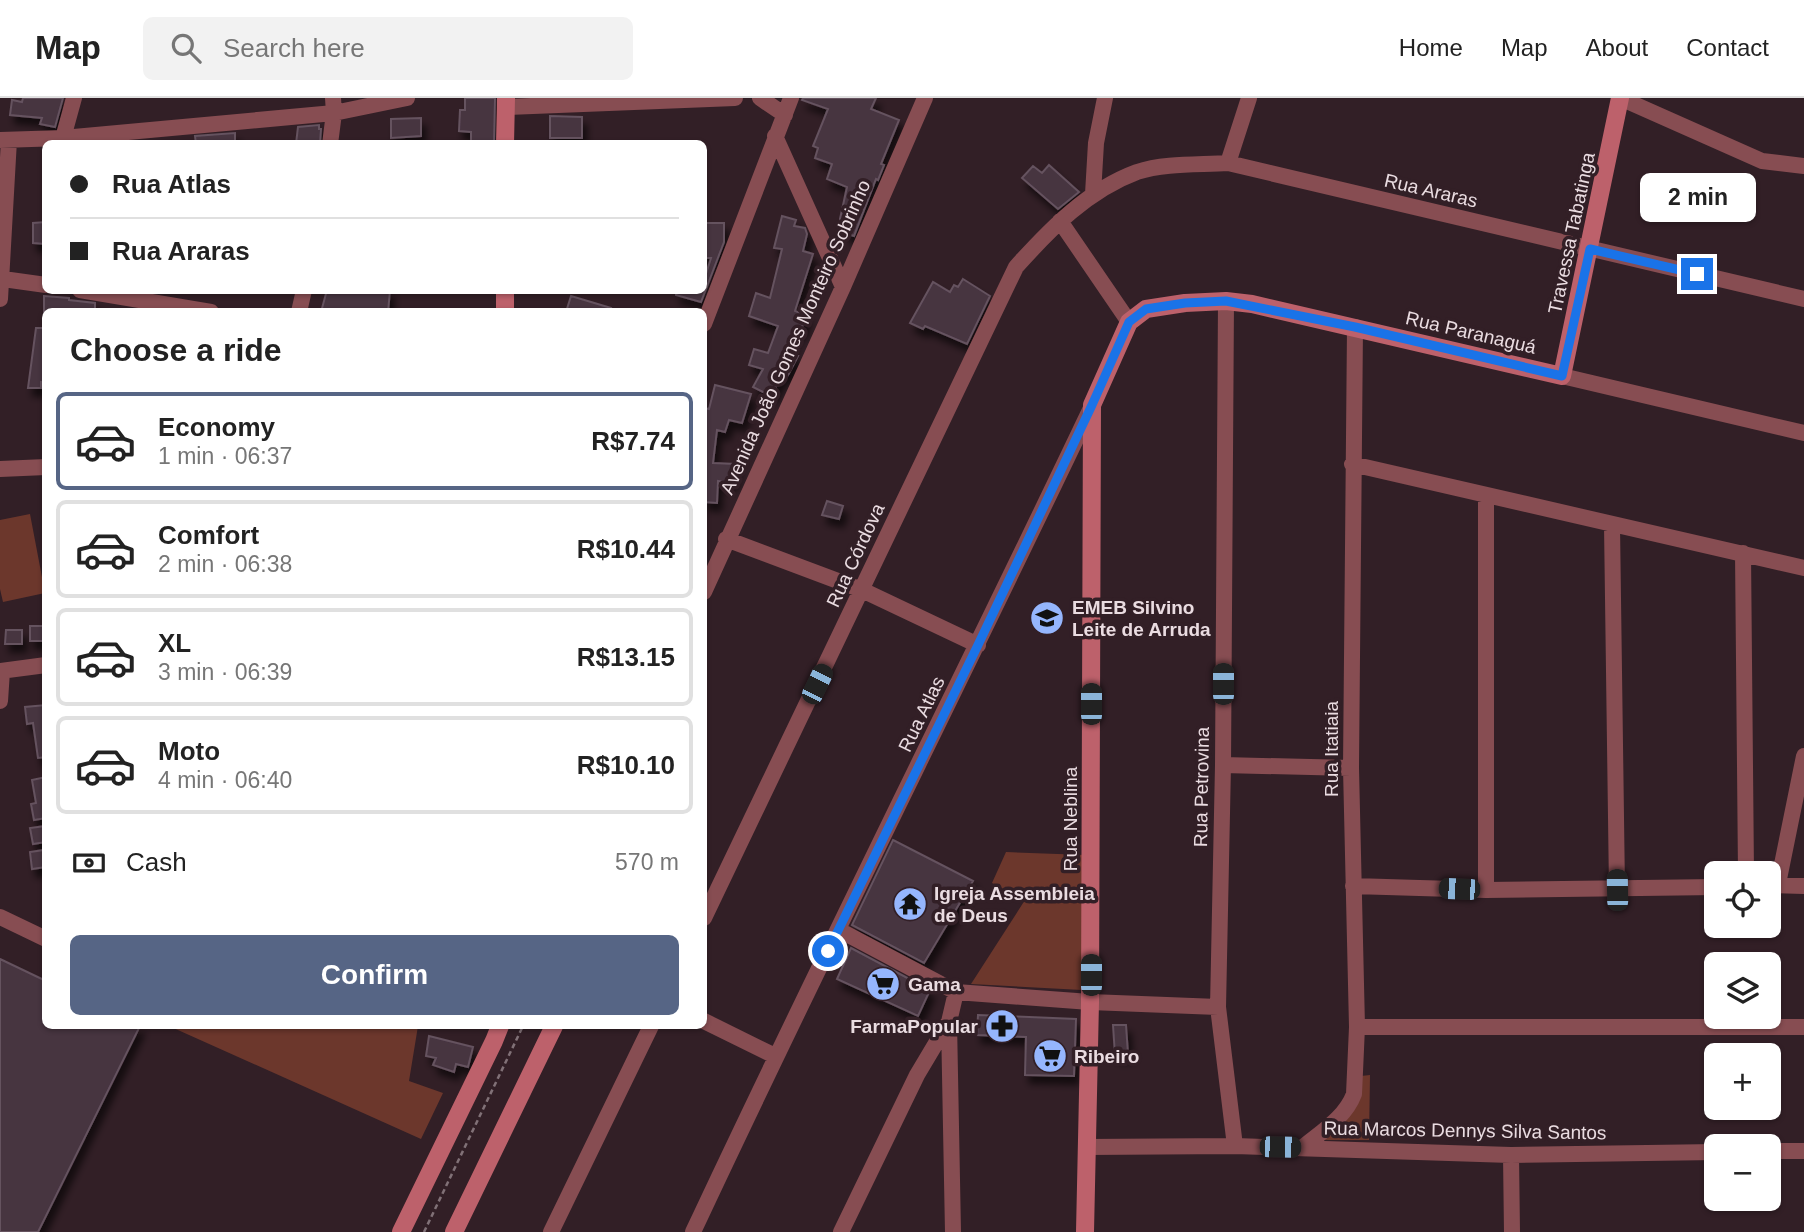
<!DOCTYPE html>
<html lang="en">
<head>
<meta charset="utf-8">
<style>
  :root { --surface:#fff; --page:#f2f2f2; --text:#222; --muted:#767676; --line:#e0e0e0; --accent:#566585 }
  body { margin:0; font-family:Arial,sans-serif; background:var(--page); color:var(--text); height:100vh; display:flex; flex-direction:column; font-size:26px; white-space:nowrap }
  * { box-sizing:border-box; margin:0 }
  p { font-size:23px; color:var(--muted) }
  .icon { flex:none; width:38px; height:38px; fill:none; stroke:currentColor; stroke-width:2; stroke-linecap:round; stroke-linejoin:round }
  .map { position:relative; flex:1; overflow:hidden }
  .details { position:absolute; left:42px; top:210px; width:665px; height:721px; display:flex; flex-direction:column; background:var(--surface); border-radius:10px; box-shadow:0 2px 5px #0004 }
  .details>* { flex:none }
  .top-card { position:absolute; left:42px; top:42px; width:665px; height:154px; border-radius:10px; box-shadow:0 2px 5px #0004; display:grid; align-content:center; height:154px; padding:0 28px; background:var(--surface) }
  .controls { position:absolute; left:1704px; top:763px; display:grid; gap:14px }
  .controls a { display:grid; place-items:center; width:77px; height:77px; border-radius:10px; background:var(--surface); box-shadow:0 2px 5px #0004; font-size:35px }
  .end { position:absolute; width:32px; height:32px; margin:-16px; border:9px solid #1a73e8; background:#fff; box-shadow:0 0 0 4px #fff }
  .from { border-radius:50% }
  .bubble { position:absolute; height:49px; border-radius:10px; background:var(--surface); box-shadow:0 2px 5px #0004; font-size:23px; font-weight:700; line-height:49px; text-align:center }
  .car { position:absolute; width:21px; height:42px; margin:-21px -10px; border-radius:9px; box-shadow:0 0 5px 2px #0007; background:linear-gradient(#222 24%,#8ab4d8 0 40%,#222 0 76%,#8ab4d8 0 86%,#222 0) }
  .top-card b { display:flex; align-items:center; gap:24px; height:66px; font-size:26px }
  .top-card b+b { border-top:2px solid var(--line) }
  .top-card i { width:18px; height:18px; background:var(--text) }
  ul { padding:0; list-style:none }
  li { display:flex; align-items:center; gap:21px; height:98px; margin:0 14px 10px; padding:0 14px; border:4px solid var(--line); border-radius:10px }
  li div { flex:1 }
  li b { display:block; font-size:26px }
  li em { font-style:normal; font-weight:700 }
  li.on { border-color:var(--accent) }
  li>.icon { width:63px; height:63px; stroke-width:1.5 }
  h2 { padding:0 28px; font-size:32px; line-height:84px }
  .pay { display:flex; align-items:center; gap:18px; height:77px; padding:0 28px; font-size:26px }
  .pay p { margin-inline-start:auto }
  .primary-button { display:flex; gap:14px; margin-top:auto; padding:14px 28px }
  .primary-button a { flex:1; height:80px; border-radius:10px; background:var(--accent); color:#fff; font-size:28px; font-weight:700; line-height:80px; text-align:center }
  header { display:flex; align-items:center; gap:42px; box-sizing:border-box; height:98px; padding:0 35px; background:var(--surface); border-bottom:2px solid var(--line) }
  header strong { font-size:33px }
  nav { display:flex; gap:38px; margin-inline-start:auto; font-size:24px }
  .search { width:490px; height:63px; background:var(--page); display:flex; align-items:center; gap:18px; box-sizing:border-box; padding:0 24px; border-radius:10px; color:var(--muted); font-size:26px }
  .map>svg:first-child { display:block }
  .green { fill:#6c372c }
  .building { fill:#463441; stroke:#65525f; stroke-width:2; filter:url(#shadow) }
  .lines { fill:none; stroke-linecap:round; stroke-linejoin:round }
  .path { stroke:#817177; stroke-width:2.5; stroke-dasharray:5 3.5; stroke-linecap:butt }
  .street { stroke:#874d52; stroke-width:16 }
  .secondary { stroke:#bd616b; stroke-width:18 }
  .route { stroke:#1a73e8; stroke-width:9 }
  .labels { text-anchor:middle; stroke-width:7; stroke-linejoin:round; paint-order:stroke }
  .street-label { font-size:19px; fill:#eadce1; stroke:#321f26 }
  .poi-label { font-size:19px; font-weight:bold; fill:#eadce1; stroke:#321f26; text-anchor:start }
</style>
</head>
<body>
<header>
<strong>Map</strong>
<div class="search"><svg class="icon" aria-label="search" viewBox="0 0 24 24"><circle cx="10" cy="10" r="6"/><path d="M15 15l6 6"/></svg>Search here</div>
<nav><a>Home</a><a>Map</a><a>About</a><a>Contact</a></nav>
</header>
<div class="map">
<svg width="1804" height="1134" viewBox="0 0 1804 1134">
  <defs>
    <filter id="shadow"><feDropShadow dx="4.5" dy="8" stdDeviation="3.5" flood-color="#0009"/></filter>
  </defs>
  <rect width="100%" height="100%" fill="#321f26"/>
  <path class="green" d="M30,416L45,495L3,504L0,491V422Z
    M1006,754L1086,757L1082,892L971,886L1025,802L992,785Z
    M169,928H418L409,983L443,995L421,1041Z
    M1370,977L1369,1042H1318L1361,978Z"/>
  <path class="building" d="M23,0H63L55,29L40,26L42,20L10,17L12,2L22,4Z
    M465,0H495L494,45L471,44V34L459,33L460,12H465Z
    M803,0H876L871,11L899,22L881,66L884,67L878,82L876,81L854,138L847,136L840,121L847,89L827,81L832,66L815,60L818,50L813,48L828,11L802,2Z
    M550,18L582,19V40H550Z
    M421,20V38L391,40V21Z
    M319,27V31H321L320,46H296L298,29Z
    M235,35V46H196L195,38Z
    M1049,67L1079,94L1058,111L1022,80L1033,68L1042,75Z
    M782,118L796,122L794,128L805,130L807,136L803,153L813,156L795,213L806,217L801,233L797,231L788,256L798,258L788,277L783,276L771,298L753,289L763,271L749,267L754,251L768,255L778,228L749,218L756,195L770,200L782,151L774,150Z
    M46,124V146L33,145V125Z
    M704,125H724V144L701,204L676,197V192H704V182L711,160H704Z
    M963,181L990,198L967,246L925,228L923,231L910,225L933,184L950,194L954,187L958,189Z
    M327,192H390L388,214H321Z
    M44,198L69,200V202L95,205V214H44Z
    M571,198L611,210L610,214H566Z
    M36,230H46V285L41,284V290H28Z
    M715,287L751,296L742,325L729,322L725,334L717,332L713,365L736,366L733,382H730V385L718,383L717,405L704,404V310L709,311Z
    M827,403L843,408L839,421L822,417Z
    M30,528H46V543H30Z
    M6,532H22V546H5Z
    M46,607V659L38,660L33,625L27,626L25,609Z
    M46,679V720L34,722L31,706L36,705L32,682Z
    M46,728V744L33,746L30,730Z
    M893,742L973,783L924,865L852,827Z
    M44,752L46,769L32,771L30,754Z
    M851,850L930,892L918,918L837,881Z
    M0,861L46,883V928H140L38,1134H0Z
    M978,917L1076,921L1074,978L1025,977L1026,939L977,937Z
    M1113,927H1126L1128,956L1115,957Z
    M429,938L473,949L468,969L456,966L454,974L433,967L436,960L426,958Z"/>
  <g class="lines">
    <path class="path" d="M424,1134L523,928"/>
    <path class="street" d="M760,0L785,17
      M1620,0L1762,63L1804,68
      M506,9L735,0
      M775,38L843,189
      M63,40L74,0
      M0,42L63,40L334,15L407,0
      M330,46L334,15L333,0
      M1228,65L1249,0
      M1093,96L1096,45L1105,0
      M1060,123L1129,224
      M3,181L46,187
      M80,192L211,214
      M0,201L9,42
      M1226,203L1223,667L1218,909L1235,1048
      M299,214L304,192
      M704,226L791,0
      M1562,278L1804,335
      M1352,366L1804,470
      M0,371L46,369
      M1486,398V792
      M1612,427L1617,792
      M726,441L862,492L978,547
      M1743,455L1746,775
      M704,494L843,189L925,0
      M0,573L46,567
      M0,603L2,573
      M1223,667L1351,670
      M1778,786L1804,658
      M1769,787L1804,788
      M1353,788L1486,792L1717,789
      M0,819L46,841
      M704,820L1016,169C1050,131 1088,92 1137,74C1165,65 1199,67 1228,65L1804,201
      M839,832L956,894L1090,904L1218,909
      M704,923L775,958
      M1357,929H1804
      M1086,1049L1235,1048L1511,1057L1717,1054
      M1302,1050C1321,1034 1345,1020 1354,996L1357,929L1351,670L1355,229
      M1769,1053H1804
      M1511,1057L1512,1134
      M551,1134L651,928
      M693,1134C822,858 960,585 1091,310
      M841,1134L917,977L948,925
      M953,1134L949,924L956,894"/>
    <path class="secondary" d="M505,46L506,0
      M505,192V214
      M401,1134L494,943L500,928
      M454,1134L554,928
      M1085,1134L1090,904L1092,307L1129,224L1146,211L1185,205L1226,203L1252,206L1562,278L1620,0"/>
  </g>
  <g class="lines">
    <path class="route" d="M828,853L978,547L1092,307L1129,224L1146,211L1185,205L1226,203L1355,229L1562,278L1590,151L1697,176"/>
  </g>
  <defs>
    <g id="school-disc" transform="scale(1.75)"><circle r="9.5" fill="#95b6fd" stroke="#321f26"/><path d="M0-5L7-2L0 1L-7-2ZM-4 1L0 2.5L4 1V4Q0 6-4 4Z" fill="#111"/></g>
    <g id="temple-disc" transform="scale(1.75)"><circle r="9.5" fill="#95b6fd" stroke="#321f26"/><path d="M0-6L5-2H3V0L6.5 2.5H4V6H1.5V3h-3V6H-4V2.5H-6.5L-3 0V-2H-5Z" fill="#111"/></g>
    <g id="supermarket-disc" transform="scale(1.75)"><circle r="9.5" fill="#95b6fd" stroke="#321f26"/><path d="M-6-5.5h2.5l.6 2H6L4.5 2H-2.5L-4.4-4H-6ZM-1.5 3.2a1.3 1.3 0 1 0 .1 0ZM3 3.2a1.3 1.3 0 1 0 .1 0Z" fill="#111"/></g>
    <g id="pharmacy-disc" transform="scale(1.75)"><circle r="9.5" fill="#95b6fd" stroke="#321f26"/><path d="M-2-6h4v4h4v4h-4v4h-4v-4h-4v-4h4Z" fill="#111"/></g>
  </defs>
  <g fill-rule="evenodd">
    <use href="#school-disc" x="1047" y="520"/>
    <use href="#temple-disc" x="910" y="806"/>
    <use href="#supermarket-disc" x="883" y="886"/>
    <use href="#pharmacy-disc" x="1002" y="928"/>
    <use href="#supermarket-disc" x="1050" y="958"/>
  </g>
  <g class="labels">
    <g class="street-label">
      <text transform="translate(1431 92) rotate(13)" y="7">Rua Araras</text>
      <text transform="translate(1571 135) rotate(-78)" y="7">Travessa Tabatinga</text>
      <text transform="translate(1471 234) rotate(13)" y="7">Rua Paranaguá</text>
      <text transform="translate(795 239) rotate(-66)" y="7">Avenida João Gomes Monteiro Sobrinho</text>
      <text transform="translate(855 457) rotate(-65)" y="7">Rua Córdova</text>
      <text transform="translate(921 616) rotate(-64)" y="7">Rua Atlas</text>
      <text transform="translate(1331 651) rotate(-90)" y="7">Rua Itatiaia</text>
      <text transform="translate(1201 689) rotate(-89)" y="7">Rua Petrovina</text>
      <text transform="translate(1070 721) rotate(-90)" y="7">Rua Neblina</text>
      <text transform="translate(1465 1032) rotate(1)" y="7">Rua Marcos Dennys Silva Santos</text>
    </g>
    <g class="poi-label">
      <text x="1072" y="516">EMEB Silvino<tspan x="1072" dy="22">Leite de Arruda</tspan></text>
      <text x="934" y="802">Igreja Assembleia<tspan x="934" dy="22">de Deus</tspan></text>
      <text x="908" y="893">Gama</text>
      <text x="978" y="935" text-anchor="end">FarmaPopular</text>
      <text x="1074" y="965">Ribeiro</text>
    </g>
  </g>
</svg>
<div class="controls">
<a><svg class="icon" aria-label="locate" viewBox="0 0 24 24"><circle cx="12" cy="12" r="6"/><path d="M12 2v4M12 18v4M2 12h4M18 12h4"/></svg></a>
<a><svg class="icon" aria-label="layers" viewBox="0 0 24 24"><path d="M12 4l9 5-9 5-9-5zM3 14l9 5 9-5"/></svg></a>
<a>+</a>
<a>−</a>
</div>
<i class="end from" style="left:828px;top:853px"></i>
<i class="end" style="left:1697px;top:176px"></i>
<div class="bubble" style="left:1640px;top:75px;width:116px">2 min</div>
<i class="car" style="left:817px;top:586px;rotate:26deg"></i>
<i class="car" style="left:1223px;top:586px;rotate:0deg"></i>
<i class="car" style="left:1091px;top:606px;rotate:0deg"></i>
<i class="car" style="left:1459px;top:791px;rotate:272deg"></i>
<i class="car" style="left:1617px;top:792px;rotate:359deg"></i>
<i class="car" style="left:1091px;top:877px;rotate:0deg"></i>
<i class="car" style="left:1280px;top:1049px;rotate:91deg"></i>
<div class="top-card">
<b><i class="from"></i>Rua Atlas</b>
<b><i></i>Rua Araras</b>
</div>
<section class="details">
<h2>Choose a ride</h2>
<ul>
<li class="on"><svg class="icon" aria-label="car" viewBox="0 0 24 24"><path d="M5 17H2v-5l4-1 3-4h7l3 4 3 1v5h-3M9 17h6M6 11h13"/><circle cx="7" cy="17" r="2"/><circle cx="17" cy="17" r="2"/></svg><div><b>Economy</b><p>1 min · 06:37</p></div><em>R$7.74</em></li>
<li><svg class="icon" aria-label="car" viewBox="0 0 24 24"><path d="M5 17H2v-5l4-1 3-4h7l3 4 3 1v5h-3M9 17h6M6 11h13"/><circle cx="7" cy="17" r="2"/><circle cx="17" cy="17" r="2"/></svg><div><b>Comfort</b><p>2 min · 06:38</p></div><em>R$10.44</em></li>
<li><svg class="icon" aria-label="car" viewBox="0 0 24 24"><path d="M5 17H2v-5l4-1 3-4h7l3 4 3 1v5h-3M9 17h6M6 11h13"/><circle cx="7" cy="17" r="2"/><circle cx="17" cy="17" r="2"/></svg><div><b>XL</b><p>3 min · 06:39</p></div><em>R$13.15</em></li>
<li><svg class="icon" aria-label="car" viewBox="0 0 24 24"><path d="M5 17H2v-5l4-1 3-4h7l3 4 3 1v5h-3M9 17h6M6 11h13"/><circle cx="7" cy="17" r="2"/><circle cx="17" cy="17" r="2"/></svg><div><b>Moto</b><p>4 min · 06:40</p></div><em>R$10.10</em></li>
</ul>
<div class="pay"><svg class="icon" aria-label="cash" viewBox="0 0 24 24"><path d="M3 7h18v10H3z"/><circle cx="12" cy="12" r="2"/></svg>Cash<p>570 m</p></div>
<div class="primary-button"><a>Confirm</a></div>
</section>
</div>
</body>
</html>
